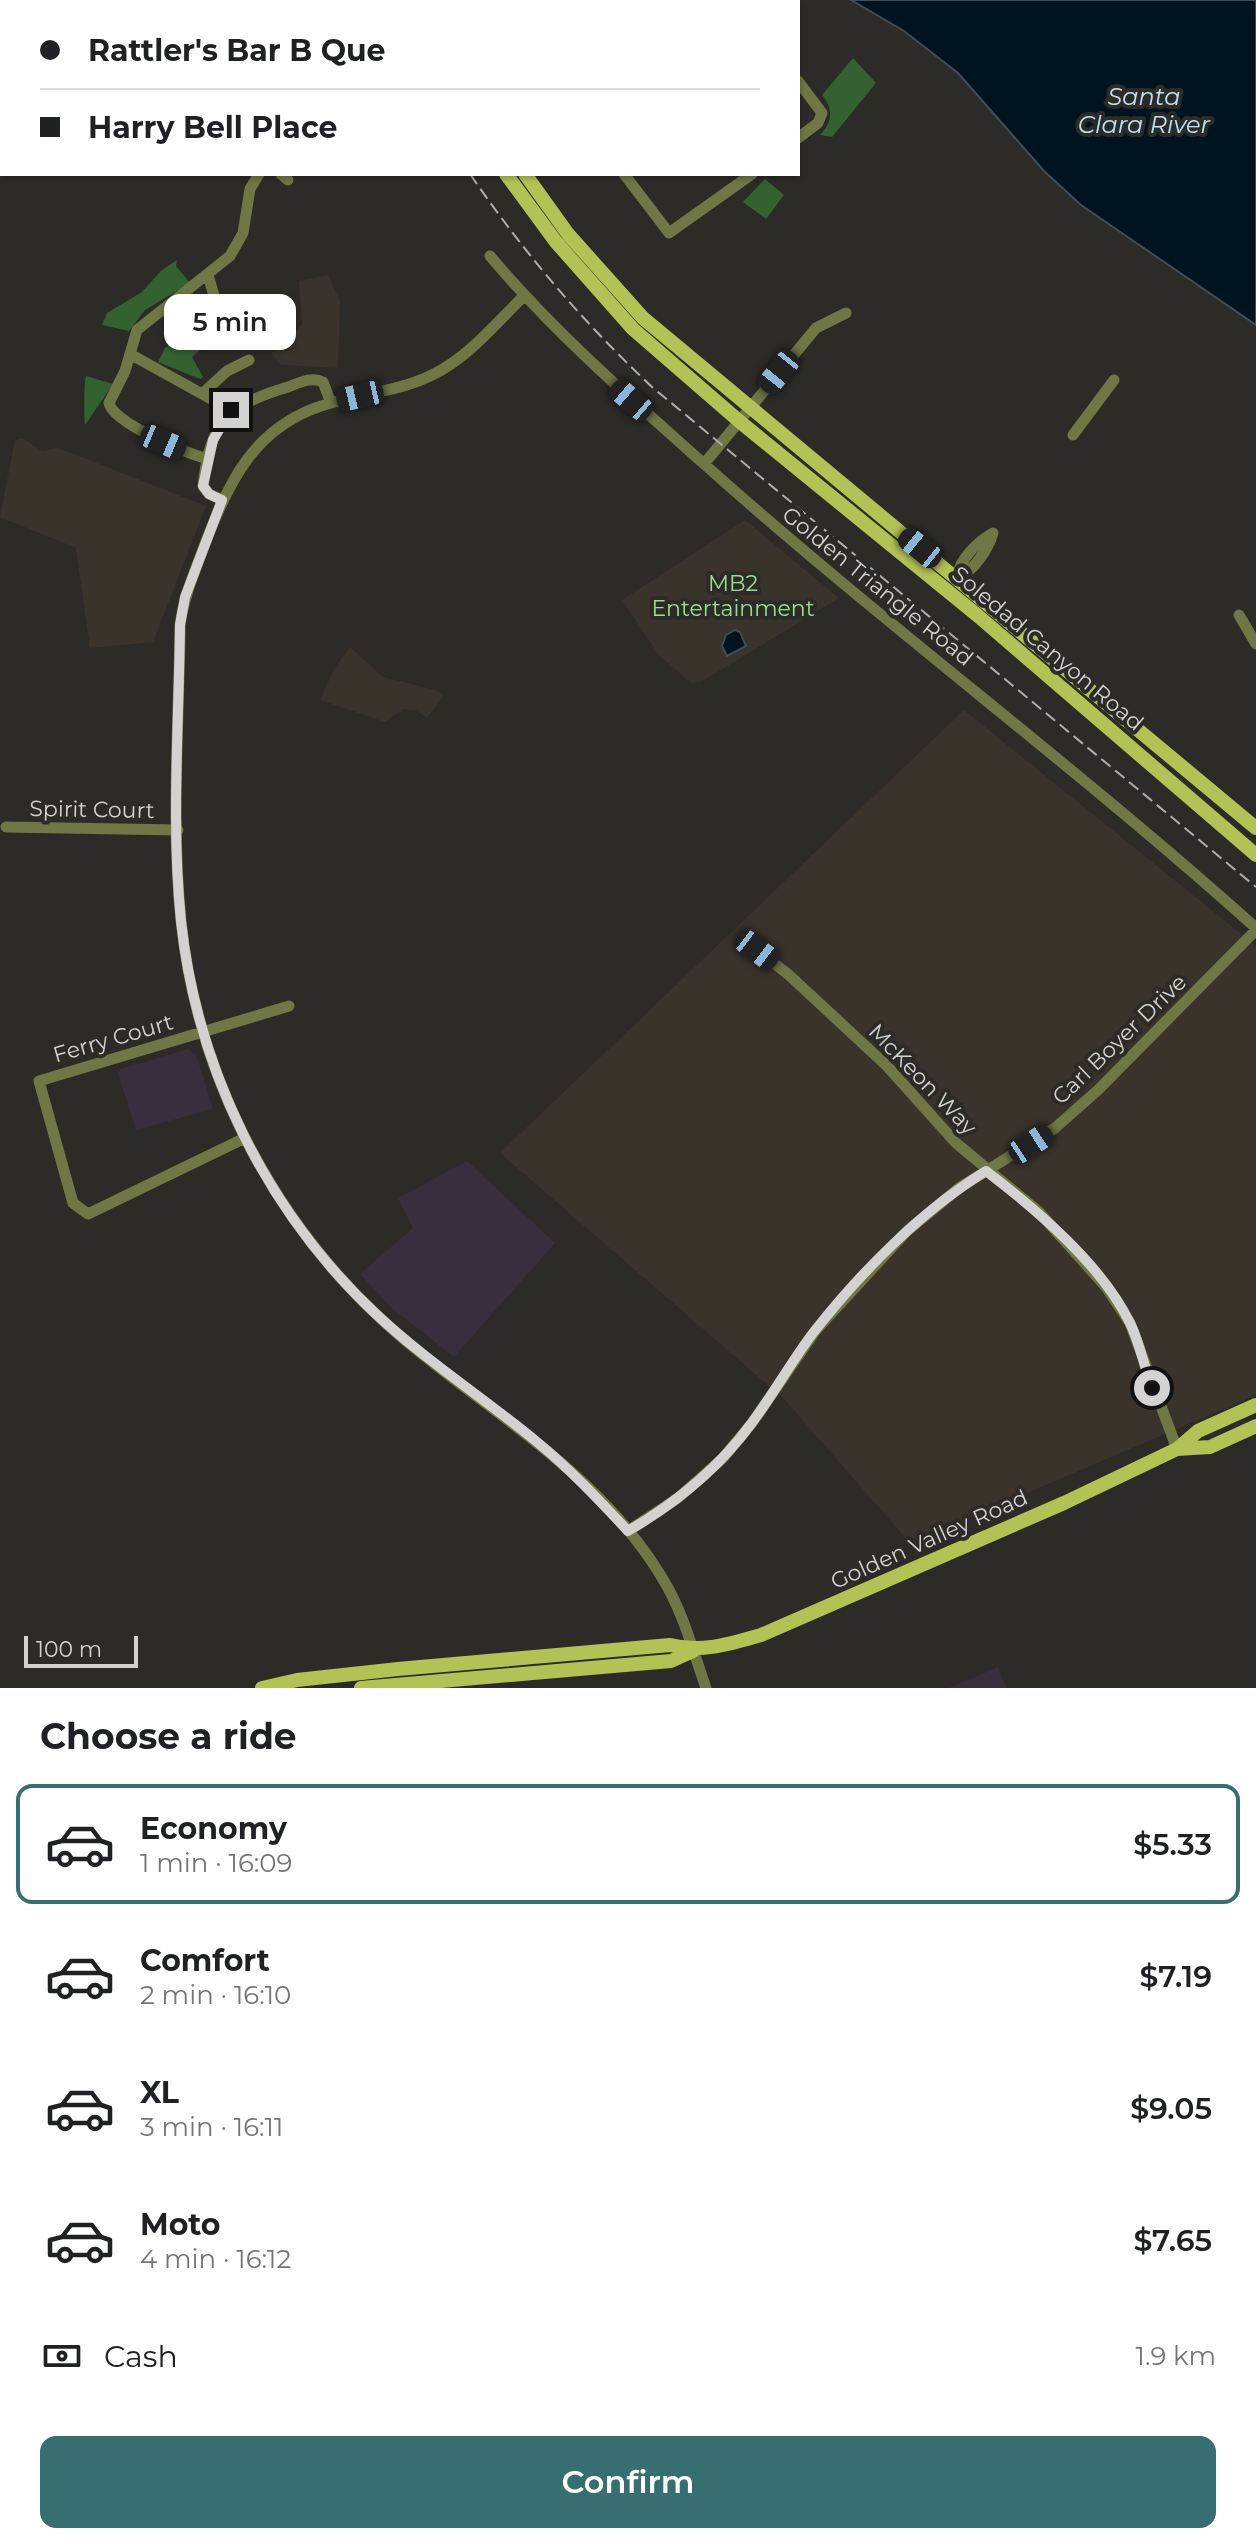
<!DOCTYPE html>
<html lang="en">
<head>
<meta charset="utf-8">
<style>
  :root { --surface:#fff; --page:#f6f6f6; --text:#202124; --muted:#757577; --line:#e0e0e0; --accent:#366e72 }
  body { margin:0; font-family:Montserrat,sans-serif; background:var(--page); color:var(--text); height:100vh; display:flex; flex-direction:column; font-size:30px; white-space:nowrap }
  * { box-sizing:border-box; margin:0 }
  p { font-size:26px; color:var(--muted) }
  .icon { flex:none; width:44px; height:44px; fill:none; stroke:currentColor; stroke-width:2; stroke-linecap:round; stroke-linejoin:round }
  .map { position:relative; height:1688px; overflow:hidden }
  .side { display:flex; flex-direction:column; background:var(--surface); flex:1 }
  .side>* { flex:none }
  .banner { position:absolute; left:0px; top:0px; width:800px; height:176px; box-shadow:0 2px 6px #0004; display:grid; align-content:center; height:176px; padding:0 40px; background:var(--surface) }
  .scale { position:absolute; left:24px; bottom:20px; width:114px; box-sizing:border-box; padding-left:8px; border:4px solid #d3d2d0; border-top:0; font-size:22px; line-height:28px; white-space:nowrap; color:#d3d2d0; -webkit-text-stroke:6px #2d2b28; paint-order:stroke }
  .end { position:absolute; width:36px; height:36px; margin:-18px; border:10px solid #d3d2d0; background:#111; box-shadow:0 0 0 4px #111 }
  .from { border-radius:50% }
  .bubble { position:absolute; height:56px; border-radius:16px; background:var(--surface); box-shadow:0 2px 6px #0004; font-size:26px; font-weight:600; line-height:56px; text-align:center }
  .car { position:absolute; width:24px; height:48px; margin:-24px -12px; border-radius:10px; box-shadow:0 0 6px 2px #0007; background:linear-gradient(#222 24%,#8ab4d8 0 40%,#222 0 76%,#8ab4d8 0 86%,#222 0) }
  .banner b { display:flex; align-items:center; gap:28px; height:76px; font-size:30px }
  .banner b+b { border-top:2px solid var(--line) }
  .banner i { width:20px; height:20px; background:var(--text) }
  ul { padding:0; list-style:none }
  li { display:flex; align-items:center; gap:24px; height:120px; margin:0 16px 12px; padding:0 24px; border:4px solid transparent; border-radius:16px }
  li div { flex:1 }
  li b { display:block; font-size:30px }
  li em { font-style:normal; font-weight:600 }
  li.active { border-color:var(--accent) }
  li>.icon { width:72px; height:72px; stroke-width:1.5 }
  h2 { padding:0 40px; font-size:36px; line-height:96px }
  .pay { display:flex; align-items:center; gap:20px; height:88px; padding:0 40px; font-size:30px }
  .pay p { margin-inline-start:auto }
  .button { display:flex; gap:16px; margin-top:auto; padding:16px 40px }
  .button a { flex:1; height:92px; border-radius:16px; background:var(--accent); color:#fff; font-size:32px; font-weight:600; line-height:92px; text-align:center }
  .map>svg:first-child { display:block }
  .built { fill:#39332b }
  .industrial { fill:#392e3d }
  .green { fill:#336130 }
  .water { fill:#001420; stroke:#3f4d55; stroke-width:2 }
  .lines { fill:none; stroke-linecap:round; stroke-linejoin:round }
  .minor { stroke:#6f7745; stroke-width:11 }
  .major { stroke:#b3c254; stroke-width:14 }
  .rail { stroke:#afaeac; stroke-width:2; stroke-dasharray:12 6; stroke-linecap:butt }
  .route { stroke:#d3d2d0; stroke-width:10 }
  .labels { text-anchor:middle; stroke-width:8; stroke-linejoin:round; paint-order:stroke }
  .park-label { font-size:22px; fill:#96e091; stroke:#2d2b28 }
  .street-label { font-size:22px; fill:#d3d2d0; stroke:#2d2b28 }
  .water-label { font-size:24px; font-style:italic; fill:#bae3f8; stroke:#2d2b28 }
</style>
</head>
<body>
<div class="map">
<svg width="1256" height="1688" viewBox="0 0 1256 1688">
  <rect width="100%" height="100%" fill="#2d2b28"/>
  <path class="built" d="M328,275L340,301L338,368L281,365L271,353L302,325L299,281Z
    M22,438L42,451L56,448L69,452L206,506L153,642L90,648L76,548L0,517L15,440Z
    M745,520L839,598L701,682L691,683L658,654L622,600Z
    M350,647L383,677L439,691L443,697L427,718L415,710L403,709L385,722L320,700L334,669Z
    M964,710L1256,946V1395L910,1543L785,1400L500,1153Z"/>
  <path class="industrial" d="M188,1049L196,1054L213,1109L136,1130L117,1070Z
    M467,1161L555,1243L454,1357L393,1309L360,1274L413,1228L398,1198Z
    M998,1667L1007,1688H949Z"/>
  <path class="green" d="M853,58L876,83L832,137L820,135C832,123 834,109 822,95Z
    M765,179L784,195L766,219L743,202Z
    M177,260L176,266L190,283L145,310L129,331L102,325L107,313L142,292L161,271Z
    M185,333L193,335L199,351L192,357L203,377L200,379L158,362L165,348Z
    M86,376L113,384L85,425C84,420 84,380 86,376Z"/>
  <path class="water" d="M851,0H1256V325L1081,205L1044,171L958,73L904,31Z
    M735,630L740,632L746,646L727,656L722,646L726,635Z"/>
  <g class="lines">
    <path class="minor" d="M519,0L520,2
      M707,0L709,2
      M718,0V2
      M614,2L616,0
      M664,2L666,0
      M679,2L681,0
      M798,81L822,113L818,123L798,138
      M281,174L288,180
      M624,174L669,233L752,174
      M490,256C555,333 629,397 703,463C883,624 1077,767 1256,928
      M208,275L221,320
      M524,296C496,323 468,358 432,375C398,392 357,394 321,406C254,428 228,483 205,544C195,571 184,596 180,625C179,723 171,823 181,921C198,1081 277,1230 399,1335C491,1414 607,1477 668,1588C685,1619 694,1654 706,1688
      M130,354L231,410
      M203,393L227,371L249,360
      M1073,435L1114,380
      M208,459C187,454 113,423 109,403L125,371L137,330L230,256L243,233L250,189L259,174
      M704,464L816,328L846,313
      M222,500L209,494L203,486C210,422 228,405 288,387C299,383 312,376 323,382L331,403
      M993,533C988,549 974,572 957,577C959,560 978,541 993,533Z
      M1239,615L1256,644
      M6,827L178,830
      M751,945L789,975L887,1066L956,1143L1039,1212L1106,1287L1130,1323L1177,1449
      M245,1138L88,1214L73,1203L39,1081L289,1006
      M628,1531L678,1498L723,1458L752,1423L816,1330L907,1231L959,1188L1055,1128L1098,1090L1256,930"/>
    <path class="major" d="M408,0L409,2
      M427,0L428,2
      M506,174L556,242L633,329L739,421L977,615L1256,855
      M525,174L568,234L643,318L1256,828
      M1177,1449L1210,1447L1256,1426
      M262,1688L297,1680L398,1669L670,1645C703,1653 729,1644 761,1635L1064,1503L1177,1449L1198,1431L1256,1405
      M361,1688L671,1661L693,1651"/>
    <path class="rail" d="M376,0L377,2
      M470,174C526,255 580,319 652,387L1256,887"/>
  </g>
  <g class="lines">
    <path class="route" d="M231,410L213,440L203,486L209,494L222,500L185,597L180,625C179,723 171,824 181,921C197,1070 267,1212 376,1314C426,1361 484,1398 537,1442C570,1469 599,1500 628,1531C676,1503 718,1469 751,1424C773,1395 791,1362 813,1333C860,1273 921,1211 986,1171C1037,1210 1102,1265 1130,1323C1140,1343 1144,1367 1152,1388"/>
  </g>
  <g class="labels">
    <g class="park-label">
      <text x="733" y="591">MB2<tspan x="733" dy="25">Entertainment</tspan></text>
    </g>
    <g class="street-label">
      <text transform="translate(878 586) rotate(39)" y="8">Golden Triangle Road</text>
      <text transform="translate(1048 648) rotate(40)" y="8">Soledad Canyon Road</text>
      <text transform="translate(92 809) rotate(1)" y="8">Spirit Court</text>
      <text transform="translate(113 1038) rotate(-16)" y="8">Ferry Court</text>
      <text transform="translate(1119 1039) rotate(-44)" y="8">Carl Boyer Drive</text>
      <text transform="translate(923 1079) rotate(46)" y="8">McKeon Way</text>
      <text transform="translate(929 1539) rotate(-24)" y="8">Golden Valley Road</text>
    </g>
    <g class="water-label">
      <text x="1144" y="105">Santa<tspan x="1144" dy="28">Clara River</tspan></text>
    </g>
  </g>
</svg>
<div class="scale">100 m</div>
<i class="end from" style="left:1152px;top:1388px"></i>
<i class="end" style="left:231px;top:410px"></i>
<div class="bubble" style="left:164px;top:294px;width:132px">5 min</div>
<i class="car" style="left:779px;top:372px;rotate:219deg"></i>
<i class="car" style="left:360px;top:396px;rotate:257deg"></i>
<i class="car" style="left:631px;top:400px;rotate:311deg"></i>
<i class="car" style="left:163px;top:442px;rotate:113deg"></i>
<i class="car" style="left:920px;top:548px;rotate:309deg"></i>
<i class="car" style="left:757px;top:950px;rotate:127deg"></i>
<i class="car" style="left:1031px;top:1144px;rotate:57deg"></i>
<div class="banner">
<b><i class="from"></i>Rattler's Bar B Que</b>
<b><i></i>Harry Bell Place</b>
</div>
</div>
<section class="side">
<h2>Choose a ride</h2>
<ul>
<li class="active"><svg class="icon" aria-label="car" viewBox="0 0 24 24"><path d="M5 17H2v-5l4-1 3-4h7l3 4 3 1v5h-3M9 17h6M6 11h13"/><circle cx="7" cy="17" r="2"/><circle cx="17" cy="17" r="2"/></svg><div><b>Economy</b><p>1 min · 16:09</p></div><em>$5.33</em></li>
<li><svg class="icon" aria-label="car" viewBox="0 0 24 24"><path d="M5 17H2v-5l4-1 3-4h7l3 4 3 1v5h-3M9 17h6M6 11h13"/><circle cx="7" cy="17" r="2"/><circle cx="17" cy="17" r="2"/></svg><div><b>Comfort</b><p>2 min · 16:10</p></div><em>$7.19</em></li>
<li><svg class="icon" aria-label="car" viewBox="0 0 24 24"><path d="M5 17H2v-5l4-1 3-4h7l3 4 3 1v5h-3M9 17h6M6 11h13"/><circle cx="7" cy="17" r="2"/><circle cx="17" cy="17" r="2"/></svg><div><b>XL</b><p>3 min · 16:11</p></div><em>$9.05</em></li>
<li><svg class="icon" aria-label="car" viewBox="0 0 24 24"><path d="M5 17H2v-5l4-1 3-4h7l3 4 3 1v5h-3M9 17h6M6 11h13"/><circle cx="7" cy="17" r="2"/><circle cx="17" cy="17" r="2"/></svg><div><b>Moto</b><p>4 min · 16:12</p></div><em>$7.65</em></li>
</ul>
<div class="pay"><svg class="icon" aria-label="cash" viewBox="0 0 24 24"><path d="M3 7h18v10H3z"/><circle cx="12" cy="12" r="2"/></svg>Cash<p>1.9 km</p></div>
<div class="button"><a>Confirm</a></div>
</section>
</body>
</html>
